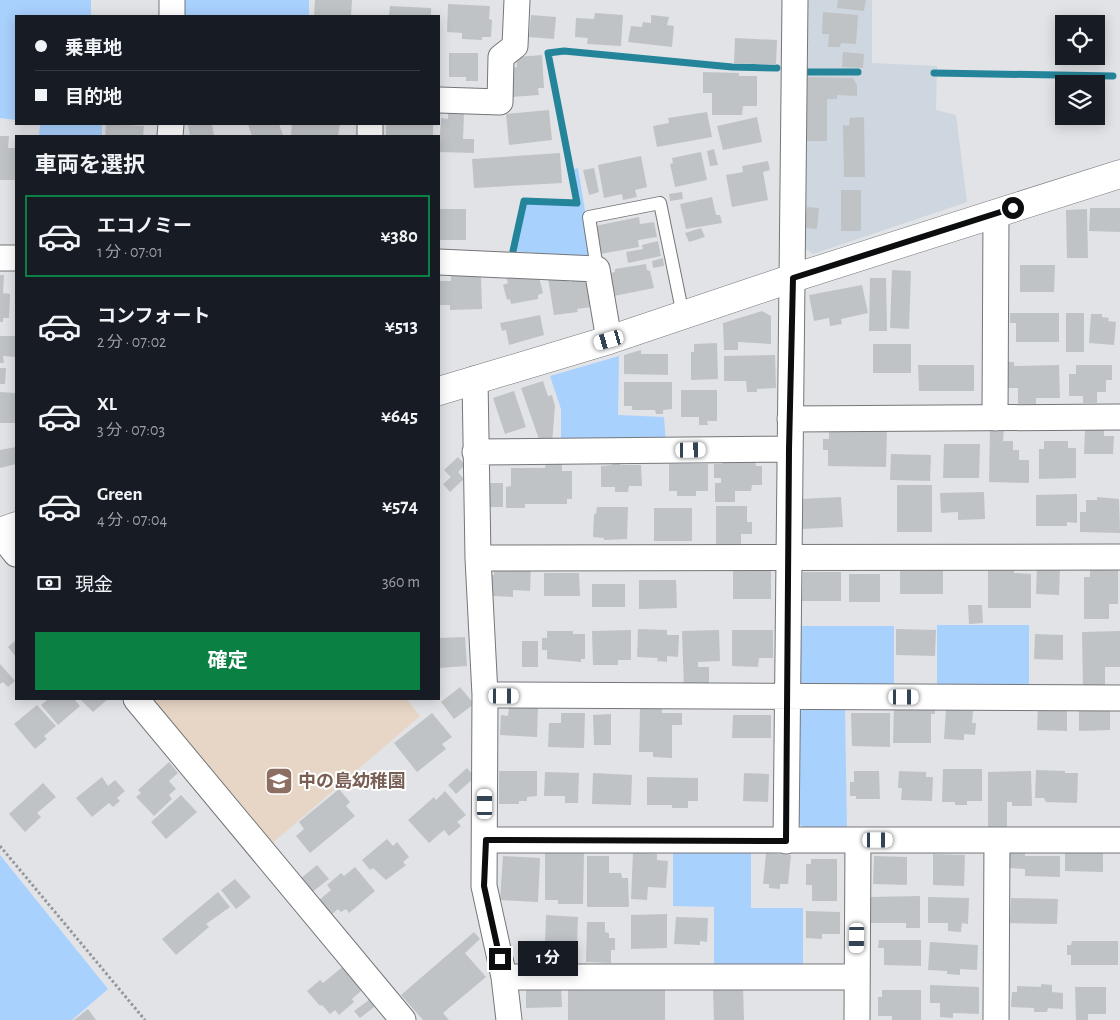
<!DOCTYPE html>
<html lang="ja">
<head>
<meta charset="utf-8">
<style>
  :root { --surface:#171b24; --page:#20242c; --text:#f1f3f6; --muted:#9ea1a6; --line:#363941; --accent:#0b8043 }
  body { margin:0; font-family:"Alegreya Sans","Noto Sans JP",sans-serif; background:var(--page); color:var(--text); height:100vh; display:flex; flex-direction:column; font-size:19px; white-space:nowrap }
  * { box-sizing:border-box; margin:0 }
  p { font-size:16px; color:var(--muted) }
  .icon { flex:none; width:28px; height:28px; fill:none; stroke:currentColor; stroke-width:2; stroke-linecap:round; stroke-linejoin:round }
  .map { position:relative; flex:1; overflow:hidden }
  .side { position:absolute; left:15px; top:135px; width:425px; height:565px; display:flex; flex-direction:column; background:var(--surface); border-radius:0px; box-shadow:0 2px 12px #0003 }
  .side>* { flex:none }
  .banner { position:absolute; left:15px; top:15px; width:425px; height:110px; border-radius:0px; box-shadow:0 2px 12px #0003; display:grid; align-content:center; height:110px; padding:0 20px; background:var(--surface) }
  .fabs { position:absolute; left:1055px; top:15px; display:grid; gap:10px }
  .fabs a { display:grid; place-items:center; width:50px; height:50px; border-radius:0px; background:var(--surface); box-shadow:0 2px 12px #0003; font-size:25px }
  .end { position:absolute; width:22px; height:22px; margin:-11px; border:6px solid #0c0d0e; background:#fff; box-shadow:0 0 0 2px #fff }
  .from { border-radius:50% }
  .bubble { position:absolute; height:35px; border-radius:0px; background:var(--surface); box-shadow:0 2px 12px #0003; font-size:16px; font-weight:700; line-height:35px; text-align:center }
  .car { position:absolute; width:15px; height:30px; margin:-15px -8px; border-radius:6px; box-shadow:0 0 4px 1px #0007; background:linear-gradient(#fff 24%,#345 0 40%,#fff 0 76%,#345 0 86%,#fff 0) }
  .banner b { display:flex; align-items:center; gap:18px; height:48px; font-size:19px }
  .banner b+b { border-top:1px solid var(--line) }
  .banner i { width:12px; height:12px; background:var(--text) }
  ul { padding:0; list-style:none }
  li { display:flex; align-items:center; gap:15px; height:82px; margin:0 10px 8px; padding:0 10px; border:2px solid transparent; border-radius:0px }
  li div { flex:1 }
  li b { display:block; font-size:19px }
  li em { font-style:normal; font-weight:700 }
  li.active { border-color:var(--accent) }
  li>.icon { width:45px; height:45px; stroke-width:1.5 }
  h2 { padding:0 20px; font-size:22px; line-height:60px }
  .pay { display:flex; align-items:center; gap:12px; height:55px; padding:0 20px; font-size:19px }
  .pay p { margin-inline-start:auto }
  .primary-button { display:flex; gap:10px; margin-top:auto; padding:10px 20px }
  .primary-button a { flex:1; height:58px; border-radius:0px; background:var(--accent); color:#fff; font-size:20px; font-weight:700; line-height:58px; text-align:center }
  .map>svg:first-child { display:block }
  .built { fill:#ced6df }
  .education { fill:#e7d6c5 }
  .green { fill:#a9d1fe }
  .lines { fill:none; stroke-linecap:round; stroke-linejoin:round }
  .stream { stroke:#248499; stroke-width:7 }
  .building { fill:#c0c3c6 }
  .service-casing { stroke:#747679; stroke-width:14 }
  .minor-casing { stroke:#747679; stroke-width:27 }
  .tertiary-casing { stroke:#747679; stroke-width:29 }
  .path { stroke:#949699; stroke-width:3; stroke-dasharray:2.5 2.5; stroke-linecap:butt }
  .service { stroke:#fff; stroke-width:12 }
  .minor { stroke:#fff; stroke-width:25 }
  .tertiary { stroke:#fff; stroke-width:28 }
  .route { stroke:#0c0d0e; stroke-width:6 }
  .labels { text-anchor:middle; stroke-width:4; stroke-linejoin:round; paint-order:stroke }
  .education-label { font-size:18px; font-weight:bold; fill:#785e54; stroke:#fff; text-anchor:start }
</style>
</head>
<body>
<div class="map">
<svg width="1120" height="1020" viewBox="0 0 1120 1020">
  <rect width="100%" height="100%" fill="#e1e3e7"/>
  <path class="built" d="M806,0H872V63L937,66L936,110L956,115L967,202L813,254L801,245Z"/>
  <path class="education" d="M145,699H406L420,716L269,846Z"/>
  <path class="green" d="M0,0H91V16H16V120L0,118Z
    M179,0H309V16H179Z
    M40,124H102V136H39Z
    M578,168L593,259L513,251L524,201L577,203L570,170Z
    M619,356L618,415L664,417L666,444L561,446V409L550,376Z
    M937,625H1029V691H937Z
    M796,626H894V691L806,690L796,681Z
    M806,703L845,705L847,832H809L798,823L797,715Z
    M673,851H751V908H803V971H714V907L673,906Z
    M0,855L108,989L72,1020H0Z"/>
  <g class="lines">
    <path class="stream" d="M806,72H858
      M934,73L1113,76
      M513,251L524,201L577,203L548,53L564,51L732,67L777,68"/>
  </g>
  <path class="building" d="M315,0H352L351,16H314Z
    M838,0H866L864,11L837,8Z
    M448,4L490,6L489,19L492,20L491,37H482V40L462,39V33L447,32Z
    M390,6L431,8V16H389Z
    M823,12L858,15L856,44L841,43L840,47H828L829,34H822Z
    M595,13L623,15L621,46L587,44L588,38L575,37L576,18L594,19Z
    M531,15L556,17L554,39L529,37Z
    M651,15L669,17L667,25L674,26L672,47L628,42L631,26L642,27L643,22L651,23Z
    M735,38L777,40L776,65L734,63Z
    M843,52L864,54L863,68L842,67Z
    M449,53H478V81H466V77H449Z
    M542,55L544,88H538L539,95L511,97L509,68L517,67L516,57Z
    M703,72L739,73V76H757V106H743L742,115H712V93H703Z
    M805,77L853,78L857,85V96L837,95V99H827V141H804Z
    M549,110L552,140L509,145L506,114Z
    M707,112L712,137L657,147L653,126L669,123L668,118Z
    M448,113L464,114L463,139H474V153L439,152L441,118L448,119Z
    M757,117L762,142L723,150L717,126Z
    M864,117L865,177H844L843,125L849,126L850,118Z
    M106,124L144,126L143,136H105Z
    M188,124H212L214,136H190Z
    M248,124H279L283,135L252,136Z
    M292,124H340L338,136L291,135Z
    M386,124H433V136H386Z
    M0,136H9L8,148H16V180H0Z
    M714,149L718,165L710,166L707,151Z
    M701,152L707,180L675,187L670,164L673,163L672,158Z
    M560,153L562,183L474,188L472,159Z
    M641,156L647,187L635,190L637,197L623,200L622,194L604,198L598,165Z
    M768,161L770,170L763,172L768,200L732,207L726,175L743,172L742,166Z
    M594,168L599,192L589,195L583,170Z
    M841,190H861V231H841Z
    M682,192L683,199L670,201L669,194Z
    M712,197L716,215H720L722,223L686,229L680,204Z
    M807,207L819,208L817,229L804,228Z
    M1090,208H1120V232L1089,231Z
    M439,209H466V240H439Z
    M1087,209L1088,258H1067L1066,210Z
    M639,217L640,224L654,222L657,237L638,240L639,247L600,254L595,226Z
    M701,228L705,237L689,242L685,233Z
    M658,241L661,256L628,263L626,252L643,249L642,245Z
    M663,258L664,266L653,268L652,261Z
    M646,264L647,270L650,271L654,288L614,296L610,273L615,272V269Z
    M1020,265H1055L1054,292H1020Z
    M892,270L911,271L909,329L890,328Z
    M547,272H567L569,282L585,278L591,307L577,309L578,312L554,315Z
    M0,275H4L3,293L10,294L9,318H3V322H0Z
    M451,275H481L482,309L450,310V305H439V281H451Z
    M506,276L539,277L543,293L538,295V299L511,304L510,299L507,300L503,285L508,283Z
    M870,278H886L887,331H869Z
    M862,285L868,313L841,319L842,324L830,326L829,318L814,321L809,295Z
    M762,311L771,316V344L738,342V350H724L723,323Z
    M1010,313H1059V342H1016V323H1010Z
    M1066,313H1084V352H1066Z
    M1091,314H1102V317L1109,318L1108,321L1116,322L1114,345L1089,343Z
    M540,315L544,335L509,345L506,330L502,331L500,323Z
    M0,336H16V357L3,356L4,363H0Z
    M717,343L718,379L691,380V352H694V344Z
    M873,344H911V373H873Z
    M641,350V354H668V375L624,374V355Z
    M775,355L776,388L757,389V392H747L746,381H724V356Z
    M1003,362H1014V366L1059,365L1060,398H1036V404H1018V388H1004Z
    M918,365H974V391H919Z
    M1076,365H1112V380H1106V392H1097V403H1083V396H1069V374H1076Z
    M0,368H6L5,384H0Z
    M543,381L548,396L552,395L555,406L552,444L540,442L521,388Z
    M624,382H672V409L663,410V414H656L655,410H632V406H624Z
    M681,390H717V421H707L708,425H699V417H681Z
    M514,391L526,427L505,434L493,398Z
    M0,392L16,393L15,423H0Z
    M829,428L887,430L886,467L828,466V450H823V439H829Z
    M990,428H1004L1003,441H1013V450H1019V460H1029V483L989,482Z
    M1085,430H1104V436H1114L1113,454H1084Z
    M1044,441H1068V448H1076V478L1039,479V449H1044Z
    M944,444H980L979,478H943Z
    M16,447V464L0,468V450Z
    M891,454L931,455L930,481L890,480Z
    M458,457L465,465L458,472L464,479L450,492L443,484L451,477L444,470Z
    M722,460H755L756,466H762V485H752L751,491H735V502H715V483H721V478H714V464H722Z
    M612,461H620V465H641L642,486H629L628,492H615V487H601V466L612,465Z
    M546,462H562V471H572V499H567V504H525V508H506V487L511,486V468H545Z
    M669,464H708V491H696V496H677V491H669Z
    M486,483H503V507H486Z
    M897,485H932V532H897Z
    M984,492L985,519L958,520V512L941,513L940,493Z
    M1077,494V523L1067,522V526H1036V495Z
    M841,497L843,527L802,529L800,499Z
    M1097,497L1119,499L1120,533L1080,532V512H1086V500H1097Z
    M716,506H747V522H752V534H741V545H716Z
    M597,507H628L627,539L604,540V538L593,537L594,514H596Z
    M654,508H692V541H654Z
    M531,567L530,591L513,590V597L490,596L491,575H494V569Z
    M988,567H1014V573L1031,574V608H988Z
    M1037,567L1060,568L1059,595L1036,594Z
    M733,568L771,569V599H733Z
    M1090,568H1118V604H1109V619H1084V577H1090Z
    M943,570V594H900V571Z
    M803,572H841V601H802Z
    M544,573H579L580,596H544Z
    M849,574H880V602H849Z
    M639,580H676L677,608L639,609Z
    M592,584H625V607H592Z
    M968,605H982L983,623L969,624Z
    M638,629L667,630V635H679L678,657L667,656V662L657,661L658,658L637,657Z
    M896,629L936,630L935,656L896,655Z
    M631,630V660H618V665H593L592,631Z
    M719,630L720,661L698,662V667H709V690H684L682,631Z
    M732,630H773V658H759L758,667L732,666Z
    M547,631H573V634H585V659H581V662L547,659V650H542V638H547Z
    M1120,631V667H1105V687L1083,688L1082,632Z
    M1035,634L1063,635V660L1034,659Z
    M465,637L467,666L439,668V638Z
    M16,640V657L8,647Z
    M522,641H538V667H522Z
    M0,664L15,681L8,687L3,682L0,684Z
    M460,687L474,704L454,719L441,702Z
    M48,699H74L80,706L58,725L41,705Z
    M80,699H108L93,712Z
    M37,705L56,726L44,736L47,739L35,749L14,724Z
    M894,705H935V714H931V743H893Z
    M509,706L538,707L537,737L500,735L501,715L508,716Z
    M640,707L662,708V713H682V725H672V758L653,757V752H639Z
    M1038,707L1067,708V731L1037,730Z
    M1079,707H1110V730L1079,731Z
    M946,709L973,711L972,723H976L975,735L964,734V740L944,739Z
    M432,713L452,737L442,744L446,749L417,772L394,743Z
    M561,713H585L584,748L548,747L549,723H561Z
    M851,713H890V747L852,746Z
    M611,714V745H594L593,715Z
    M733,715H771V738H732Z
    M169,762L178,773L169,781L176,789L169,795L172,799L154,816L136,797L141,793L138,790Z
    M467,768L475,777L456,794L448,785Z
    M943,769H982V801H967V805H955V802H942Z
    M1036,770L1065,771V773H1078L1077,803L1046,802L1044,798H1035Z
    M499,771H537V796L527,797V801H519V804H499Z
    M854,771H879L880,799H856V796H850V782H854Z
    M899,771L926,772V777H933L932,801L901,800L902,788H898Z
    M1031,771L1032,806H1012V802H1007V827H988V772Z
    M545,772L579,773L578,803H565V796H544Z
    M593,773L632,775L631,805L592,804Z
    M744,773L769,774L768,802L743,801Z
    M102,777L108,786L115,780L125,791L117,798L120,801L113,807L109,803L92,817L76,798Z
    M647,777L698,778V801H688V808H672V805H647Z
    M43,783L56,797L37,813L41,817L25,832L9,814Z
    M339,789L350,802L346,806L355,816L310,853L296,836L304,829L299,822Z
    M445,791L466,815L457,822L461,826L449,836L444,830L429,843L408,820L434,797L436,800Z
    M181,795L197,812L166,839L151,822Z
    M387,839L393,846L397,842L409,857L403,862L406,865L386,880L373,868L370,870L362,860Z
    M545,852L584,853L583,904H558V900H545Z
    M633,852L657,854V860L668,861L666,888L648,887L647,900L631,899Z
    M1008,852L1025,853V856H1060V877L1025,876V869L1008,868Z
    M766,853L791,855L788,884H780V889L769,888V884H763Z
    M1065,853H1103V872L1065,871Z
    M933,854L965,855L964,886L933,885Z
    M503,856L540,858L538,902L500,900Z
    M587,856H609V873H621L622,878H628L629,907H587Z
    M874,856L907,857V885L873,884Z
    M811,859H837V901H812V885H806V864H811Z
    M317,865L329,879L311,893L300,879Z
    M355,867L375,891L349,913L346,909L341,912L338,909L330,916L318,901L331,890L327,885L341,873L344,876Z
    M235,879L251,897L236,909L221,890Z
    M218,892L230,907L206,924L209,927L176,955L162,939Z
    M920,896V928H906V923H870V897Z
    M928,897L969,898L968,924L962,923L961,932L948,931V923H928Z
    M1011,898L1058,899L1057,924L1010,923Z
    M806,911L840,912V934H822V939L806,938Z
    M667,914V948L631,949V915Z
    M546,915L578,917L577,945L545,944Z
    M676,917L708,918L707,942L700,941V945L674,944Z
    M587,922H605V932L609,933V938H615V950H611V963L586,962Z
    M474,932L480,939L465,953L486,977L443,1013L449,1020H423L401,995Z
    M879,940H921V966L884,965V948H878Z
    M1072,941H1118V965H1071V955H1067V945H1071Z
    M930,942L978,945L977,970L960,969V975L947,974V971L928,970Z
    M345,965L363,985L359,988L361,991L352,999L354,1002L339,1015L335,1010L330,1014L322,1005L320,1006L307,991L320,980L323,983Z
    M1041,984L1052,985V992L1063,993V1009L1048,1008L1047,1012H1034V1008L1011,1007L1012,992H1017V986L1041,987Z
    M930,985L979,987V1014L953,1013V1018L940,1017V1003H930Z
    M561,987L562,1007L526,1008V988Z
    M743,987L744,1020H714L713,988Z
    M1075,987H1106V1014H1088V1020H1076Z
    M568,988H665V1020H568Z
    M882,990H921V1020H892V1016H878V997H882Z
    M373,997L378,1004L360,1018L354,1011Z
    M88,1009L96,1020H74Z"/>
  <g class="lines">
    <g class="service-casing">
      <path id="service" d="M597,269L589,217L660,203L683,315"/>
    </g>
    <g class="minor-casing">
      <path id="minor" d="M172,16V0
        M439,100L500,102L501,57L515,46L517,0
        M170,136L171,124
        M370,136V124
        M0,258H16
        M439,262L597,269L609,340
        M475,379L478,558L485,695L484,886L504,977L509,1020
        M995,418L996,213
        M790,419L1120,417
        M475,452L789,449
        M0,534L16,554
        M478,558L1120,557
        M485,695L1120,698
        M136,699L403,1020
        M485,840H1120
        M786,841L795,0
        M504,977H856
        M857,1020L858,840
        M996,1020L997,840"/>
    </g>
    <g class="tertiary-casing">
      <path id="tertiary" d="M439,391L609,340L793,278L1120,174
        M0,532L16,526"/>
    </g>
    <path class="path" d="M0,846L145,1020"/>
    <use href="#service" class="service"/>
    <use href="#minor" class="minor"/>
    <use href="#tertiary" class="tertiary"/>
  </g>
  <g class="lines">
    <path class="route" d="M500,959L484,886L486,840L786,841L789,449L793,278L1013,208"/>
  </g>
  <defs>
    <g id="school-square" transform="scale(1.4375)"><rect x="-9" y="-9" width="18" height="18" rx="4" fill="#8d6e63" stroke="#fff"/><path d="M0-5L7-2L0 1L-7-2ZM-4 1L0 2.5L4 1V4Q0 6-4 4Z" fill="#fff"/></g>
  </defs>
  <g fill-rule="evenodd">
    <use href="#school-square" x="279" y="781"/>
  </g>
  <g class="labels">
    <g class="education-label">
      <text x="298" y="787">中の島幼稚園</text>
    </g>
  </g>
</svg>
<div class="fabs">
<a><svg class="icon" aria-label="locate" viewBox="0 0 24 24"><circle cx="12" cy="12" r="6"/><path d="M12 2v4M12 18v4M2 12h4M18 12h4"/></svg></a>
<a><svg class="icon" aria-label="layers" viewBox="0 0 24 24"><path d="M12 4l9 5-9 5-9-5zM3 14l9 5 9-5"/></svg></a>
</div>
<i class="end from" style="left:1013px;top:208px"></i>
<i class="end" style="left:500px;top:959px"></i>
<div class="bubble" style="left:518px;top:941px;width:60px">1 分</div>
<i class="car" style="left:609px;top:340px;rotate:254deg"></i>
<i class="car" style="left:691px;top:450px;rotate:89deg"></i>
<i class="car" style="left:504px;top:696px;rotate:90deg"></i>
<i class="car" style="left:904px;top:697px;rotate:90deg"></i>
<i class="car" style="left:485px;top:804px;rotate:0deg"></i>
<i class="car" style="left:878px;top:840px;rotate:90deg"></i>
<i class="car" style="left:857px;top:938px;rotate:181deg"></i>
<div class="banner">
<b><i class="from"></i>乗車地</b>
<b><i></i>目的地</b>
</div>
<section class="side">
<h2>車両を選択</h2>
<ul>
<li class="active"><svg class="icon" aria-label="car" viewBox="0 0 24 24"><path d="M5 17H2v-5l4-1 3-4h7l3 4 3 1v5h-3M9 17h6M6 11h13"/><circle cx="7" cy="17" r="2"/><circle cx="17" cy="17" r="2"/></svg><div><b>エコノミー</b><p>1 分 · 07:01</p></div><em>¥380</em></li>
<li><svg class="icon" aria-label="car" viewBox="0 0 24 24"><path d="M5 17H2v-5l4-1 3-4h7l3 4 3 1v5h-3M9 17h6M6 11h13"/><circle cx="7" cy="17" r="2"/><circle cx="17" cy="17" r="2"/></svg><div><b>コンフォート</b><p>2 分 · 07:02</p></div><em>¥513</em></li>
<li><svg class="icon" aria-label="car" viewBox="0 0 24 24"><path d="M5 17H2v-5l4-1 3-4h7l3 4 3 1v5h-3M9 17h6M6 11h13"/><circle cx="7" cy="17" r="2"/><circle cx="17" cy="17" r="2"/></svg><div><b>XL</b><p>3 分 · 07:03</p></div><em>¥645</em></li>
<li><svg class="icon" aria-label="car" viewBox="0 0 24 24"><path d="M5 17H2v-5l4-1 3-4h7l3 4 3 1v5h-3M9 17h6M6 11h13"/><circle cx="7" cy="17" r="2"/><circle cx="17" cy="17" r="2"/></svg><div><b>Green</b><p>4 分 · 07:04</p></div><em>¥574</em></li>
</ul>
<div class="pay"><svg class="icon" aria-label="cash" viewBox="0 0 24 24"><path d="M3 7h18v10H3z"/><circle cx="12" cy="12" r="2"/></svg>現金<p>360 m</p></div>
<div class="primary-button"><a>確定</a></div>
</section>
</div>
</body>
</html>
